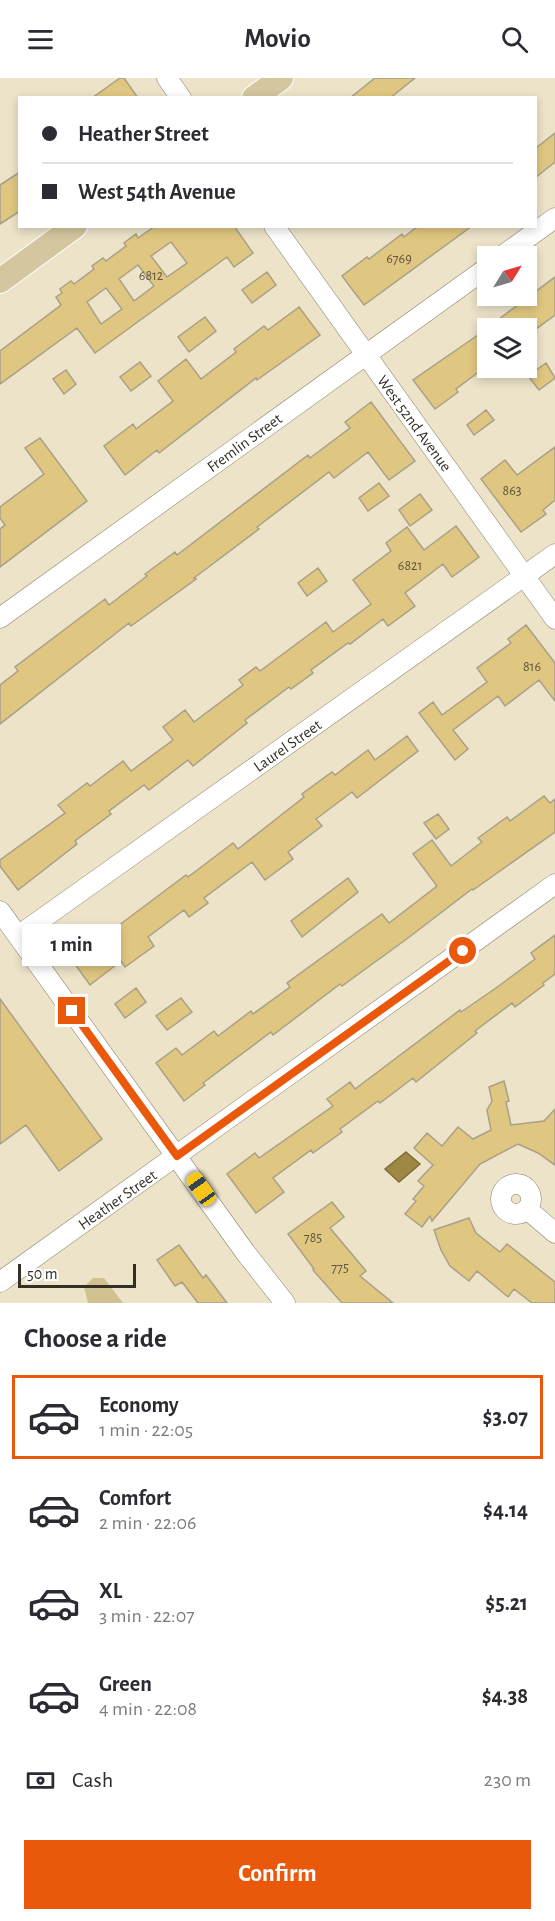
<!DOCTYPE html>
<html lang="en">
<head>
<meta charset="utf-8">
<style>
  :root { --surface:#fff; --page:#f7f7f7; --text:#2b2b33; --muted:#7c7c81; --line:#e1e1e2; --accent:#ea580c }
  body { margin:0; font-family:"Alegreya Sans",sans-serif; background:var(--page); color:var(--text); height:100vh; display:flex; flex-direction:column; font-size:22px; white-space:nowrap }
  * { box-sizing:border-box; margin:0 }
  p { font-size:20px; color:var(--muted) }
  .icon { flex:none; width:33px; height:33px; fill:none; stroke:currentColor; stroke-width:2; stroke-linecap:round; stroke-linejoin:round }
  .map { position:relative; height:1225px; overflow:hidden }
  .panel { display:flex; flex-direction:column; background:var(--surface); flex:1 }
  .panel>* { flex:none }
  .guide { position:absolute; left:18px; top:18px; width:519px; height:132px; border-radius:0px; box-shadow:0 3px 9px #0003; display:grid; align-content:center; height:132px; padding:0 24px; background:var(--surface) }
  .needle { width:39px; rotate:53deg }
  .controls { position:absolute; left:477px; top:168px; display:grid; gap:12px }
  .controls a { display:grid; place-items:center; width:60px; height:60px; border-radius:0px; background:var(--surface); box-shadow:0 3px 9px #0003; font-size:30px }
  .scale { position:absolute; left:18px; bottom:15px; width:118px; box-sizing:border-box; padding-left:6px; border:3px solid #332f25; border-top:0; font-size:16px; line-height:21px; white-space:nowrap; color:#332f25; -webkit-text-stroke:4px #fff; paint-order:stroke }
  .end { position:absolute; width:27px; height:27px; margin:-14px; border:8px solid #ea580c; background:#fff; box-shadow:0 0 0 3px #fff }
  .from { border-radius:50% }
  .bubble { position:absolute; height:42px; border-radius:0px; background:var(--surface); box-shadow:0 3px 9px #0003; font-size:20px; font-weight:700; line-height:42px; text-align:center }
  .car { position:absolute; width:18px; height:36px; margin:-18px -9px; border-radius:8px; box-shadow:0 0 4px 2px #0007; background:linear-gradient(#f5c518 24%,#345 0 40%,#f5c518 0 76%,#345 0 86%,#f5c518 0) }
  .guide b { display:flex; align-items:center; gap:21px; height:57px; font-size:22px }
  .guide b+b { border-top:2px solid var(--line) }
  .guide i { width:15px; height:15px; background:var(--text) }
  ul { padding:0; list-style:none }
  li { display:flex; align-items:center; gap:18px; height:84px; margin:0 12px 9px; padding:0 12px; border:3px solid transparent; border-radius:0px }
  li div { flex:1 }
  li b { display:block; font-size:22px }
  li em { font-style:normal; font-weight:700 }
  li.active { border-color:var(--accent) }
  li>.icon { width:54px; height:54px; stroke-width:1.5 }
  h2 { padding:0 24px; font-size:27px; line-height:72px }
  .pay { display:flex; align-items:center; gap:15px; height:66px; padding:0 24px; font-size:22px }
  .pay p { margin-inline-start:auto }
  .cta { display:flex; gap:12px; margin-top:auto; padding:12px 24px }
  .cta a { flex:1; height:69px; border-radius:0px; background:var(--accent); color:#fff; font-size:24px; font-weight:700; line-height:69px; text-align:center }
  header { display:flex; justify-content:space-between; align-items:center; height:78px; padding:0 24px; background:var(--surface); font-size:27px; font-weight:700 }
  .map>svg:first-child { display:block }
  .green { fill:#d1c191 }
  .water { fill:#9f8842; stroke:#7f6d39; stroke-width:1.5 }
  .building { fill:#e0c781; stroke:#a9a087; stroke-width:1.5; fill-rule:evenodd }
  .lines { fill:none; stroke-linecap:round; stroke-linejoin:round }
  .minor-casing { stroke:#888068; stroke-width:21 }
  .major-casing { stroke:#fff; stroke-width:26 }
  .minor { stroke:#fff; stroke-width:20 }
  .major { stroke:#d4c79f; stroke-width:24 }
  .route { stroke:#ea580c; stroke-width:8 }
  .labels { text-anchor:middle; stroke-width:4.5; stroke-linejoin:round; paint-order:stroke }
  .number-label { font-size:14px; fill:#5e553c }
  .street-label { font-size:16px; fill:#332f25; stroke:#fff }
</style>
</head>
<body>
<header><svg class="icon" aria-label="menu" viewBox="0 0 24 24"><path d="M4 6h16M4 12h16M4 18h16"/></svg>Movio<svg class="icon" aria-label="search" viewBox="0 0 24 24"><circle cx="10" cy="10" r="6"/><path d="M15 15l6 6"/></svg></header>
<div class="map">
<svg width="555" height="1225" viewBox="0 0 555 1225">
  <rect width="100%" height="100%" fill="#ece3c9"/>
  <path class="green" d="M93,1200H104L123,1225H88L84,1209Z"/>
  <path class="water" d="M406,1074L420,1086L399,1104L385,1091Z"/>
  <path class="building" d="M120,0H124L138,20H92Z
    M375,0H415L390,20H350Z
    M555,55V84L536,99V70Z
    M20,94V133L0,146V107Z
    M155,148H234L253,175L234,189L227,179L95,275L77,250L0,306V273L61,227L56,219L62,215L60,211L71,203L74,206L94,191L92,188L103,180L106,183L126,168L124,165L136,156L138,160ZM171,164L187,185L167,199L151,178ZM138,187L154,208L134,223L119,201ZM106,210L122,231L101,246L87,224Z
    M418,148H472L364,227L342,198L367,179L369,181L402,156L404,159Z
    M267,194L276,207L252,225L242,212Z
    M555,199V237L528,257L526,250H488V287L456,311L458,314L435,331L413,302L475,259Z
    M299,229L320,257L257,302L256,300L159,375L157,372L125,397L104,368L133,346L136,351L173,323L158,303L186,281L201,301L236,274L234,271L264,248L268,252Z
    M205,239L216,253L189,274L178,259Z
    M140,284L151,298L131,313L120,299Z
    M546,285L555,300L539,312L528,298Z
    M66,292L76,306L64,316L53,301Z
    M371,324L415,383L389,402L368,374L334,400L329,394L257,449L259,451L194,500L196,501L131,548L129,545L0,646V607L18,593L15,589L105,521L109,527L147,498L145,496L175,474L177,477L308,377L310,380L350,350L345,344Z
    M486,332L494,342L474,357L467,347Z
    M40,360L87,423L0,489V451L5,447L0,440V429L44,396L25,370Z
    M555,369V422L543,432L546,436L521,454L481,401L505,382L517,397Z
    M379,405L389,418L368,433L359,420Z
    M420,416L432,432L410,448L399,432Z
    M456,448L479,479L452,499L443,486L405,515L415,528L388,548L383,541L350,566L348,565L311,592L313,595L291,611L289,609L245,642L247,645L193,688L188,682L149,712L144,707L109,733L111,736L75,763L77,766L18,812L0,788V782L65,735L58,727L87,705L90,708L123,683L131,693L173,662L163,649L185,632L194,644L243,607L239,602L256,589L260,593L326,544L333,554L371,526L353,502L391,473L386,465L407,449L424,472Z
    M318,490L327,503L307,518L298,505Z
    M526,547L555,585V623L539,602L505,628L498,618L453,652L468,671L455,682L419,635L433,624L442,637L487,604L477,590L511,565L508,561Z
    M407,658L418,673L357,720L352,714L316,741L322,748L288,774L293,781L265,802L252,784L204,820L208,825L189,839L184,832L148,859L154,868L125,889L121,883L90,907L69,878L95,859L98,863L186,797L188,799L233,765L238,771L304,719L302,716L332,694L335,697L368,672L375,682Z
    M544,718L550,725L555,721V754L473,812L472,811L408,860L342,908L340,906L273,957L271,954L203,1005L205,1007L184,1023L156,985L176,970L182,977L214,953L218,958L251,933L253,936L290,909L287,905L382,836L389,845L437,808L413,776L432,762L451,788L482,764L478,760L507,739L510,743Z
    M438,736L449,751L436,761L424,745Z
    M348,800L358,814L302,859L291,843Z
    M555,857V896L543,905L544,907L515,929L512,925L475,953L477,955L416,1004L413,1000L380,1025L378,1023L340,1051L342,1054L313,1075L311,1072L273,1100L284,1114L256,1135L227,1096L255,1075L259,1080L333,1028L327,1021L350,1004L355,1011L460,932L461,934L496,910L535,881L531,875Z
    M136,910L146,924L125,940L115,926Z
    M181,920L192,934L167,952L156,938Z
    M0,921L102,1061L59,1093L26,1047L0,1066Z
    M504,1003L509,1023L506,1024L511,1047L544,1043L555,1031V1087L538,1075L518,1066L480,1086L432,1143L430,1138L422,1149L405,1136L416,1123L413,1121L424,1108L418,1103L433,1087L414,1070L427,1055L442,1068L458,1049L473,1061L491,1052L487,1032L492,1023L489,1009Z
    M332,1124L344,1139L330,1150L366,1193L360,1198L393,1225H342L313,1192L314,1191L288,1156Z
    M469,1140L476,1155L500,1174L507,1166L555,1204V1225H532L514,1211L508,1219L477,1193L469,1203L450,1188L441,1172L434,1152Z
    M179,1167L203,1200L206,1197L227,1225H198L182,1204L175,1208L157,1182Z"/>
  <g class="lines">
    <g class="minor-casing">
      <path id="minor" d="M167,0L181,20
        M274,148L555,541
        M502,178L555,140
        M0,540L488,189
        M0,833L245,1174L285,1225
        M18,858L555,476
        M501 1121a15 15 0 1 1 30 0a15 15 0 1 1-30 0Z
        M527,1131L555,1155
        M0,1204L555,806"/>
    </g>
    <g class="major-casing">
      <path id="major" d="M254,20L281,0
        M0,203L75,148"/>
    </g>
    <use href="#minor" class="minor"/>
    <use href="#major" class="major"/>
  </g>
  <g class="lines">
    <path class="route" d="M72,933L177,1078L463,873"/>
  </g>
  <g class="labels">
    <g class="number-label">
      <text x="399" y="185">6769</text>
      <text x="151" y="202">6812</text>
      <text x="512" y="417">863</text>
      <text x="410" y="492">6821</text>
      <text x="532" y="593">816</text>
      <text x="313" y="1164">785</text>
      <text x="340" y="1194">775</text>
    </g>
    <g class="street-label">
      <text transform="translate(415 345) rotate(54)" y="6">West 52nd Avenue</text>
      <text transform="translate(244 364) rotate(-36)" y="6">Fremlin Street</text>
      <text transform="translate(287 667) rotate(-35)" y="6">Laurel Street</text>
      <text transform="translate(117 1121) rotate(-35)" y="6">Heather Street</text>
    </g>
  </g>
</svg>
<div class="controls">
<a><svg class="needle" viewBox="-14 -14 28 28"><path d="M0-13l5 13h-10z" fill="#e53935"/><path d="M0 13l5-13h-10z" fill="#7c7c81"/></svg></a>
<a><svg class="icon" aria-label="layers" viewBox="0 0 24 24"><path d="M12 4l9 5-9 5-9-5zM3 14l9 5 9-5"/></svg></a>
</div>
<div class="scale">50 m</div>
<i class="end from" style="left:463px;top:873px"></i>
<i class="end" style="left:72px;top:933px"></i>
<div class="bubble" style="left:22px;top:846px;width:99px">1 min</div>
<i class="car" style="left:201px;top:1111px;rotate:325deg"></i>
<div class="guide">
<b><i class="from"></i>Heather Street</b>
<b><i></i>West 54th Avenue</b>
</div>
</div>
<section class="panel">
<h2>Choose a ride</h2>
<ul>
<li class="active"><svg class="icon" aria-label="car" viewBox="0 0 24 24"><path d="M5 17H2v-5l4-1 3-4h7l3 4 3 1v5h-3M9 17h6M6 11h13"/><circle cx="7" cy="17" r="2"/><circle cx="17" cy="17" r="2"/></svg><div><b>Economy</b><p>1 min · 22:05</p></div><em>$3.07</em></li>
<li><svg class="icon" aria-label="car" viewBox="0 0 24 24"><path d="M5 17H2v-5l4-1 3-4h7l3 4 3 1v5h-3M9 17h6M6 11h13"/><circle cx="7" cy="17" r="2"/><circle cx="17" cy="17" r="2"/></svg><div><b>Comfort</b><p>2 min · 22:06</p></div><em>$4.14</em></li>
<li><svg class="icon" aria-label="car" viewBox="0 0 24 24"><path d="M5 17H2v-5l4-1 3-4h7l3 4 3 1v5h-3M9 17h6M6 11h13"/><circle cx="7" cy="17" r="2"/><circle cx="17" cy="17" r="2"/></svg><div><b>XL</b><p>3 min · 22:07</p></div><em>$5.21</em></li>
<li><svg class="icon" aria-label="car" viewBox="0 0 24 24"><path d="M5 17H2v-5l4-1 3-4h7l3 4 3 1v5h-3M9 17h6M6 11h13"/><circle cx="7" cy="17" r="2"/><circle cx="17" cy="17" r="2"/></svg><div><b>Green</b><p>4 min · 22:08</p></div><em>$4.38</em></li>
</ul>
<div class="pay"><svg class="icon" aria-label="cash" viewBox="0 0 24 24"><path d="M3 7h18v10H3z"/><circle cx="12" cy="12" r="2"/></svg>Cash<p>230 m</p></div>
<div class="cta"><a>Confirm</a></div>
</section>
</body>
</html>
